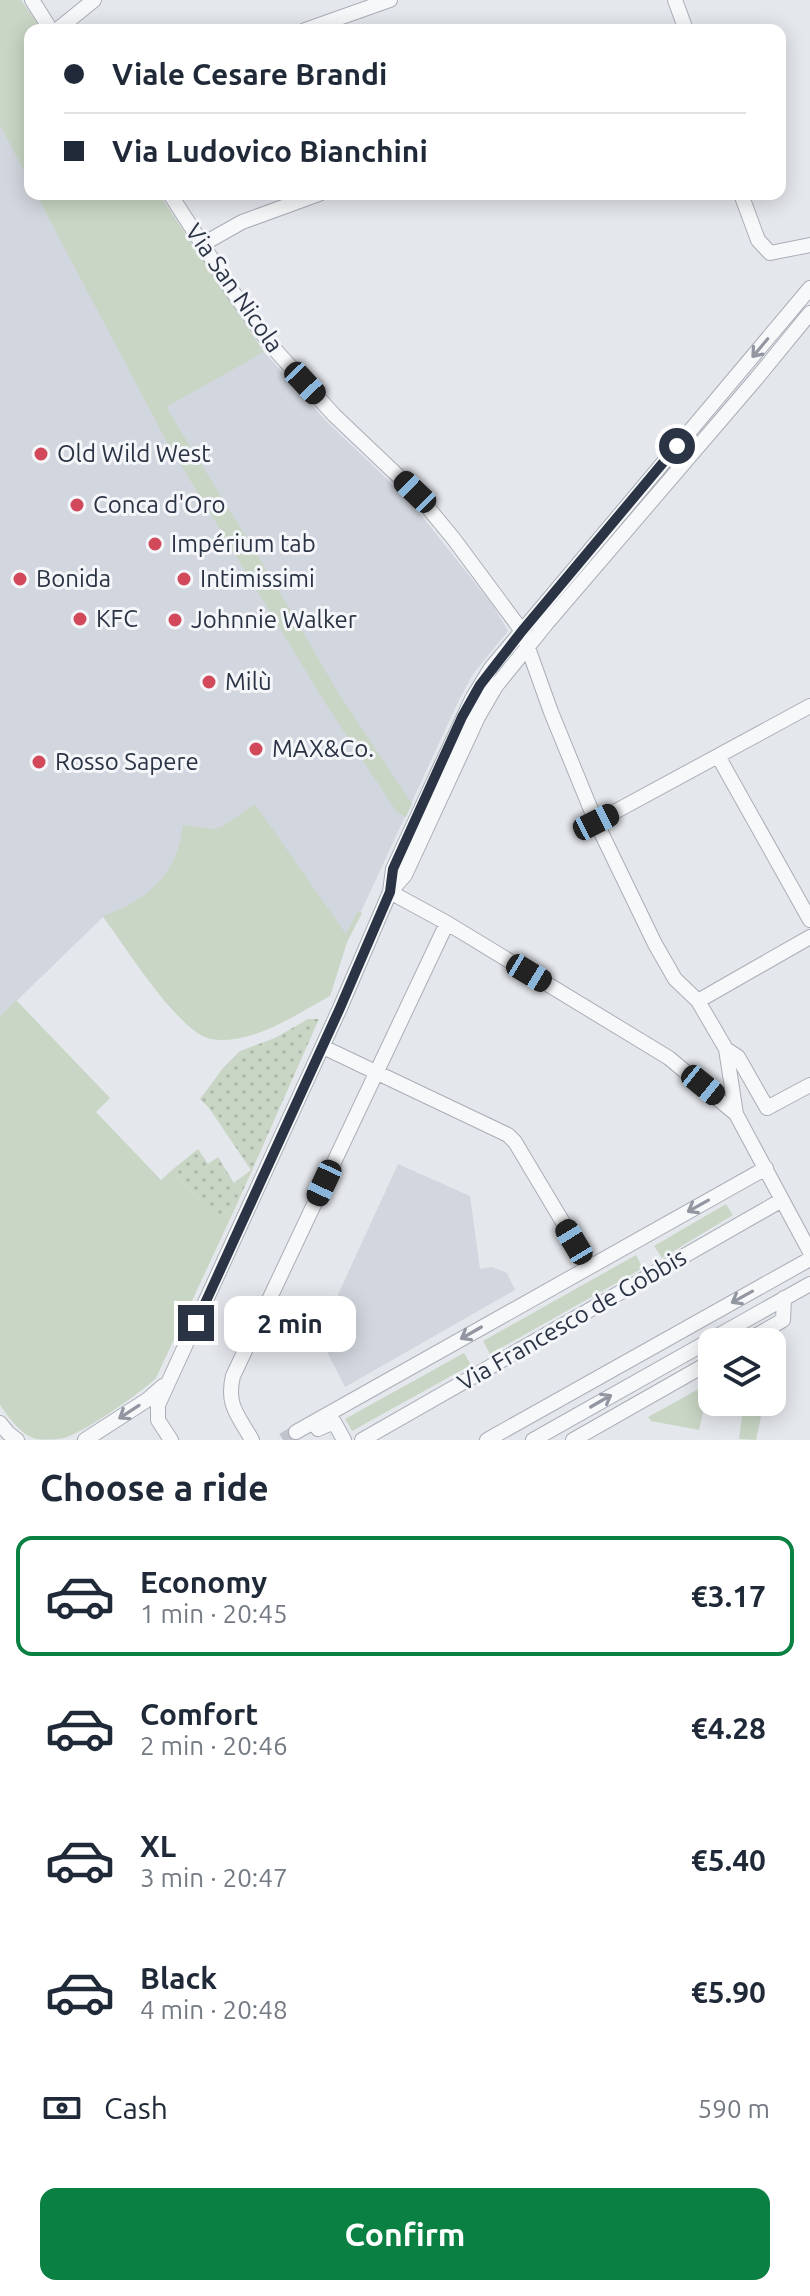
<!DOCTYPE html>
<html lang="en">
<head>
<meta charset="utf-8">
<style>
  :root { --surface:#fff; --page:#f6f6f7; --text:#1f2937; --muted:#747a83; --line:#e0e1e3; --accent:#0b8043 }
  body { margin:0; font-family:Ubuntu,sans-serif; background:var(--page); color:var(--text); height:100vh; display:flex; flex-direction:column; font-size:30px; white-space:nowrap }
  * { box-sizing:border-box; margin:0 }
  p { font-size:26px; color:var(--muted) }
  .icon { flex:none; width:44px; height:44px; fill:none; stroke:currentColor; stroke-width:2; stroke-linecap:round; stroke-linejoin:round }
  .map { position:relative; height:1440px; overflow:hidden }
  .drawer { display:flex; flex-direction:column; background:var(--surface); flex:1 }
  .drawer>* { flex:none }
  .hud { position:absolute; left:24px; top:24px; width:762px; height:176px; border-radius:16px; box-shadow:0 4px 20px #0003; display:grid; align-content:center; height:176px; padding:0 40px; background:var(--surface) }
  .buttons { position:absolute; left:698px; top:1328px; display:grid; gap:16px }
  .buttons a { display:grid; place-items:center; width:88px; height:88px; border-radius:16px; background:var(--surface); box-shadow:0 4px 20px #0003; font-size:40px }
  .end { position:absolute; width:36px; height:36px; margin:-18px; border:10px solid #2b3445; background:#fff; box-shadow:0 0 0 4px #fff }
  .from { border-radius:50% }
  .bubble { position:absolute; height:56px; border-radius:16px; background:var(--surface); box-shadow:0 4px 20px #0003; font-size:26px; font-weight:700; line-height:56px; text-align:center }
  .car { position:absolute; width:24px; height:48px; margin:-24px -12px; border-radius:10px; box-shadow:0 0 6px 2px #0007; background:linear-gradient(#222 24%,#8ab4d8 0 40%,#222 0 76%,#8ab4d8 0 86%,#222 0) }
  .hud b { display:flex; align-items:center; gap:28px; height:76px; font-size:30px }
  .hud b+b { border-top:2px solid var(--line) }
  .hud i { width:20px; height:20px; background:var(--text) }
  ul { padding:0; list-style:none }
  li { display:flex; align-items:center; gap:24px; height:120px; margin:0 16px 12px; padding:0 24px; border:4px solid transparent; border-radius:16px }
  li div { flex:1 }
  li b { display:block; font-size:30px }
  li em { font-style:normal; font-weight:700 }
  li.active { border-color:var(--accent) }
  li>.icon { width:72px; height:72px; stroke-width:1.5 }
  h2 { padding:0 40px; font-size:36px; line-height:96px }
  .pay { display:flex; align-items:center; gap:20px; height:88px; padding:0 40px; font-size:30px }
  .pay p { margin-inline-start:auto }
  .button { display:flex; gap:16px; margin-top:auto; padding:16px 40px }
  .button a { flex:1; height:92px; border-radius:16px; background:var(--accent); color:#fff; font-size:32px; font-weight:700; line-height:92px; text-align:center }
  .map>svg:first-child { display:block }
  .built { fill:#d2d6de }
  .grass { fill:#c9d6c5 }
  .garden { fill:url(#garden-dots) }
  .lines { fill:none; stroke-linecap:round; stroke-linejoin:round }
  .minor-tunnel { stroke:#bfc3cb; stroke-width:14; stroke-dasharray:14 7; stroke-linecap:butt }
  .minor-casing { stroke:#a9aeb7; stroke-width:16 }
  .minor { stroke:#f7f8fa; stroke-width:14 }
  .oneway { stroke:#9196a0 }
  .route { stroke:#2b3445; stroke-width:10 }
  .poi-dot { fill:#d1495b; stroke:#f4f6f9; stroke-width:3 }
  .labels { text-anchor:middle; stroke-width:6; stroke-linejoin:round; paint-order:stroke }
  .street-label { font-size:24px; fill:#2b3445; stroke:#f4f6f9 }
  .poi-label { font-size:24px; fill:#2b3445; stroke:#f4f6f9; text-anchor:start }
</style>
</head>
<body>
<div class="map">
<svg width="810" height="1440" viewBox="0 0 810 1440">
  <defs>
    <pattern id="garden-dots" width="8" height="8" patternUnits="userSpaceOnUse" patternTransform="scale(2)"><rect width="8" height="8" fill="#c9d6c5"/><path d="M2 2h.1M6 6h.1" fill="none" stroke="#adb8ab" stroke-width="1.8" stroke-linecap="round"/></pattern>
  </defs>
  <rect width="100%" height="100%" fill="#e4e7ec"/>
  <path class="built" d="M0,0H21L42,30H30V194H159L227,298L264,352L326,421L410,501L494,607L508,631L473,674L459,700L347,942L330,996L166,1003L103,917L0,1017Z
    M398,1164L470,1196L480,1269L492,1267L507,1273L515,1290L345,1387L319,1336Z"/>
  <path class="grass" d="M0,0H21L42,30H30V182L0,125Z
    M36,194H159L264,352L166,407L278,589L337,691L412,804L406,817L396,811L324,701L167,442Z
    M255,804L346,934L358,911L362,913L347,942L330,996C297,1014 251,1046 211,1039C180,1034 123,944 103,916C147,901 178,874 183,825L213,829L222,827Z
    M16,1000L110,1098L96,1112L161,1180L172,1170L216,1219L237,1204L156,1378C139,1394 89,1429 67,1437C58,1440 46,1440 36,1439C19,1433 10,1419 0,1405V1017Z
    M726,1204L733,1215L662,1258L654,1246Z
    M636,1255L643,1268L490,1354L483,1341Z
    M464,1353L471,1365L352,1431L345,1419Z
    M706,1385L708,1391L699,1430L651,1421L648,1417Z
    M744,1402H764L756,1440L739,1439Z"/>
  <path class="garden" d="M308,1019H319L237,1204L216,1219L172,1170L198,1149L208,1164L218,1157L234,1183L251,1170L209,1108L200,1099L223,1068L240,1051L275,1038Z"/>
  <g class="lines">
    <path class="minor-tunnel" d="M283,1440L296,1432"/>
    <g class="minor-casing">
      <path id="minor" d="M32,0L51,30
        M675,0L686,30
        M57,30L94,0
        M305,30L390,0
        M170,194L233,292L269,343L334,415L415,492L453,538L522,631L551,712L596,822L655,944L675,979L698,1001L726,1049L736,1114L810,1252
        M741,194L758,240L770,253L810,245
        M203,244L242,222L319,194
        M718,756L810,920
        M596,822L810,706
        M390,892L405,875L478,717L496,686L547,623L756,379L810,313
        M390,892L447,923L669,1058L736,1114
        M698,1001L810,937
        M323,1047L508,1135L515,1142L589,1266
        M726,1049L738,1057L767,1108L810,1085
        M745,1342L783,1320L784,1298
        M0,1423L8,1433L17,1440
        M318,1429L334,1422L344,1440
        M296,1432L766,1168
        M85,1440L147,1400L163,1386
        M171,1440L158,1420V1405L340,1008L390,892L393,869L472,699L491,668L522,631L810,288
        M252,1440C238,1415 226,1405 233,1376L447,923
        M362,1440L782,1200
        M487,1440L810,1259
        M533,1440L810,1284
        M573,1440L712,1361"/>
    </g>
    <use href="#minor" class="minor"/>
  </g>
  <defs><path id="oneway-shaft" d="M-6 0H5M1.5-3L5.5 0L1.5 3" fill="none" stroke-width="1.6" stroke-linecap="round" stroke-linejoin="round" transform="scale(2)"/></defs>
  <g class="oneway">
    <use href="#oneway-shaft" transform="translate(760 348) rotate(130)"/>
    <use href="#oneway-shaft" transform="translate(698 1206) rotate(151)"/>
    <use href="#oneway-shaft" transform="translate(742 1297) rotate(151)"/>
    <use href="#oneway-shaft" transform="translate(471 1333) rotate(150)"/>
    <use href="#oneway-shaft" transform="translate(601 1401) rotate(-30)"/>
    <use href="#oneway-shaft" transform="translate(129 1412) rotate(147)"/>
  </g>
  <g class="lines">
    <path class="route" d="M196,1323L340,1008L390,892L393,869L462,717L480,685L522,631L677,446"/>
  </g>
  <g class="poi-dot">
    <circle cx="41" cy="454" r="8"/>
    <circle cx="77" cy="505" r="8"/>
    <circle cx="155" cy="544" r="8"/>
    <circle cx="20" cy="579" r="8"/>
    <circle cx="184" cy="579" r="8"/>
    <circle cx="80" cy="619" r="8"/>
    <circle cx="175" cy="620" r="8"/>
    <circle cx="209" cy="682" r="8"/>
    <circle cx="256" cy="749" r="8"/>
    <circle cx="39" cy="762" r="8"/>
  </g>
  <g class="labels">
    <g class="street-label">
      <text transform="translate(234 288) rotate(55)" y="8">Via San Nicola</text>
      <text transform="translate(572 1320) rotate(-30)" y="8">Via Francesco de Gobbis</text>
    </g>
    <g class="poi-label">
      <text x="57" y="462">Old Wild West</text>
      <text x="93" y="513">Conca d'Oro</text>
      <text x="171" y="552">Impérium tab</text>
      <text x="36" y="587">Bonida</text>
      <text x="200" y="587">Intimissimi</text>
      <text x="96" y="627">KFC</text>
      <text x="191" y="628">Johnnie Walker</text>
      <text x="225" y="690">Milù</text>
      <text x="272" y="757">MAX&amp;Co.</text>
      <text x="55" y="770">Rosso Sapere</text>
    </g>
  </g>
</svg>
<div class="buttons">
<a><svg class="icon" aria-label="layers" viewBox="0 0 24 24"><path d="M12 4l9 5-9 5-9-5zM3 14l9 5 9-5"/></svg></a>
</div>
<i class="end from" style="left:677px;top:446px"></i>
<i class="end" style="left:196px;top:1323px"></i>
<div class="bubble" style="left:224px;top:1296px;width:132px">2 min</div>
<i class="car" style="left:305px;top:383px;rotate:137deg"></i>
<i class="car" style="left:415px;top:492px;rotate:314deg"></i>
<i class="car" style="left:596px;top:822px;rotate:63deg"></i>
<i class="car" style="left:529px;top:973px;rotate:121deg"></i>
<i class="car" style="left:703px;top:1085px;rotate:129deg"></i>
<i class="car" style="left:324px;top:1183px;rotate:205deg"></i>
<i class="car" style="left:574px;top:1242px;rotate:329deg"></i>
<div class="hud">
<b><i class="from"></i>Viale Cesare Brandi</b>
<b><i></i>Via Ludovico Bianchini</b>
</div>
</div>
<section class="drawer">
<h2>Choose a ride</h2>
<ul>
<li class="active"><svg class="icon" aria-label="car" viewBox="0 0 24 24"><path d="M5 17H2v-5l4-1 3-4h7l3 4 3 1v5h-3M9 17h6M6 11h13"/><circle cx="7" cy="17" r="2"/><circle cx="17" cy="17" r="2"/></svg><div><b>Economy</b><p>1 min · 20:45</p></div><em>€3.17</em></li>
<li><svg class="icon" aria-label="car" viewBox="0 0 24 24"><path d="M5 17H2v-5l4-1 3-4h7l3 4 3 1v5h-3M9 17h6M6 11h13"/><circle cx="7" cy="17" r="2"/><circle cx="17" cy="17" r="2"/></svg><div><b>Comfort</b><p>2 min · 20:46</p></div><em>€4.28</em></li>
<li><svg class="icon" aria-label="car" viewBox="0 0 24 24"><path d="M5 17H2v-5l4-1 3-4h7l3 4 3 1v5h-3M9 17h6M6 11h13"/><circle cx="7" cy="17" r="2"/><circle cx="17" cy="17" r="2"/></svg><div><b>XL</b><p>3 min · 20:47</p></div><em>€5.40</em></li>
<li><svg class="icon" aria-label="car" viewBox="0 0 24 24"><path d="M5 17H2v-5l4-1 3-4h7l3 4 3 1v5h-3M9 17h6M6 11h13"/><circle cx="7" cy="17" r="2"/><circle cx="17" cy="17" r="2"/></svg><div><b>Black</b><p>4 min · 20:48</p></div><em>€5.90</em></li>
</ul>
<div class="pay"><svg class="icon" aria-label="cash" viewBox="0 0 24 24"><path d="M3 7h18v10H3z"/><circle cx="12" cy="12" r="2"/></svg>Cash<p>590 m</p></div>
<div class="button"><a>Confirm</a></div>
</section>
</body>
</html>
